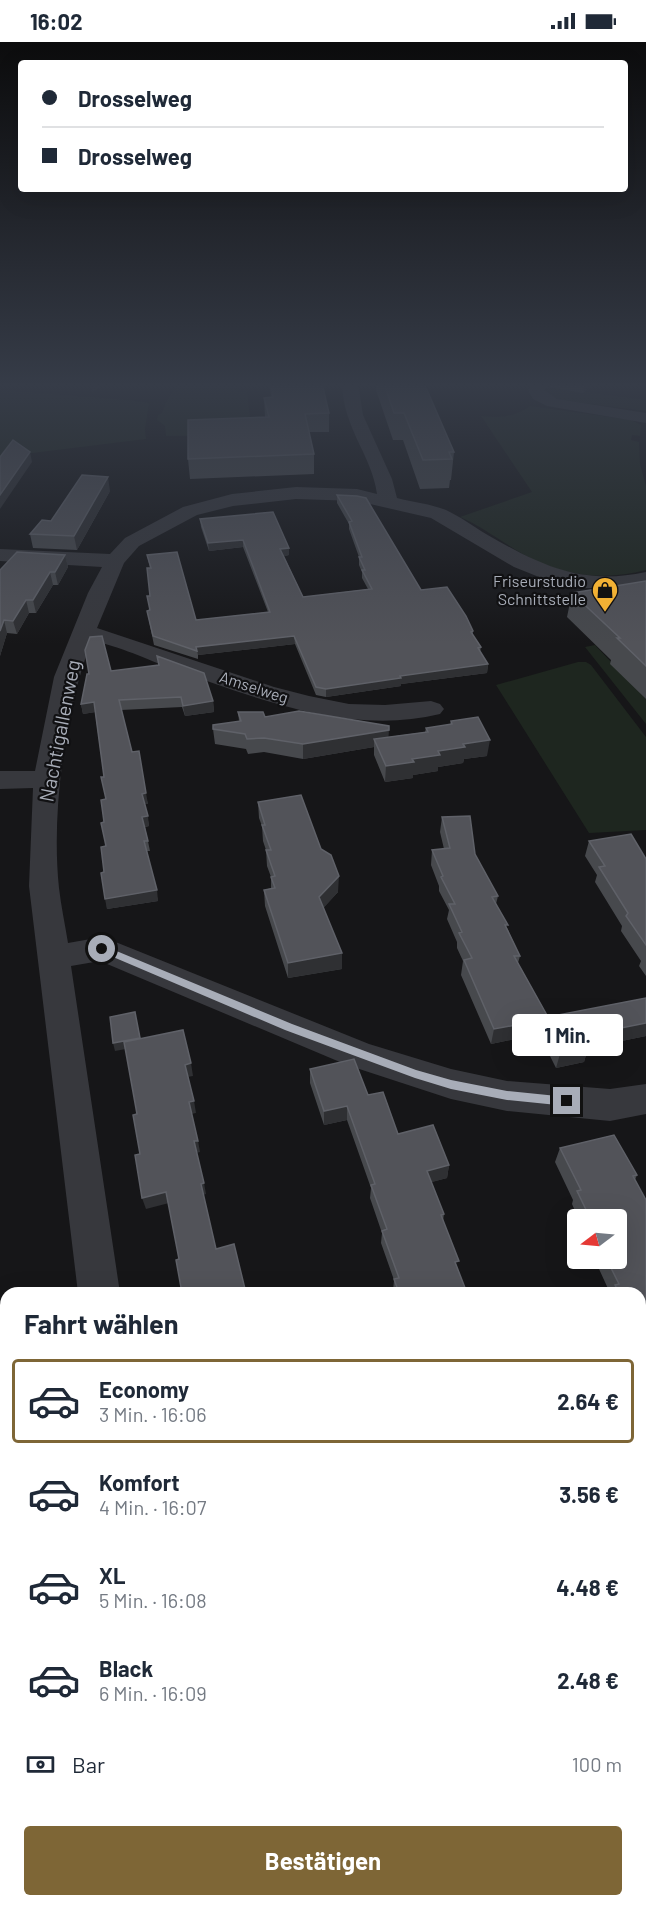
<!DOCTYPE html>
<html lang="de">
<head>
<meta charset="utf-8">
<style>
  :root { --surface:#fff; --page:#f6f6f7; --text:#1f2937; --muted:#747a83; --line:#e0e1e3; --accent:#7e6636 }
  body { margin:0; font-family:Barlow,sans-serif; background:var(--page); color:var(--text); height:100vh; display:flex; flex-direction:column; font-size:22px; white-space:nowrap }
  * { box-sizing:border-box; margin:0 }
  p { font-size:20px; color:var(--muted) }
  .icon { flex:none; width:33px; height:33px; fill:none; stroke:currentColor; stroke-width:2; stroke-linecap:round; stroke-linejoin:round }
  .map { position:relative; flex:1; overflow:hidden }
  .panel { position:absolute; left:0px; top:1245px; width:646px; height:620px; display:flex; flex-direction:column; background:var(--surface); border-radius:18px 18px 0 0; box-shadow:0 6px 24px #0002 }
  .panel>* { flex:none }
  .hud { position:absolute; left:18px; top:18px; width:610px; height:132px; border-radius:6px; box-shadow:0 6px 24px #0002; display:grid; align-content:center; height:132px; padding:0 24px; background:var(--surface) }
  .needle { width:39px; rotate:254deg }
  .tools { position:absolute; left:567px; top:1167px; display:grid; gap:12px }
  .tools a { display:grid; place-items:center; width:60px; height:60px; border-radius:6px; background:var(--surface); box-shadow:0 6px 24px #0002; font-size:30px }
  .end { position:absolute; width:27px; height:27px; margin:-14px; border:8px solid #a8adb8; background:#111; box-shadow:0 0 0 3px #111 }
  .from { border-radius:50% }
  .bubble { position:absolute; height:42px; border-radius:6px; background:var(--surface); box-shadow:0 6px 24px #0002; font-size:20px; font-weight:700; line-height:42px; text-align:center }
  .hud b { display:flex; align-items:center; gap:21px; height:57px; font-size:22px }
  .hud b+b { border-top:2px solid var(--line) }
  .hud i { width:15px; height:15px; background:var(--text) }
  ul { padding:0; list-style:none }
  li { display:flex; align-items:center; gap:18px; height:84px; margin:0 12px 9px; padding:0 12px; border:3px solid transparent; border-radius:6px }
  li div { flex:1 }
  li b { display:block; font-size:22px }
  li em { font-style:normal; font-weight:700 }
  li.active { border-color:var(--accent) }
  li>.icon { width:54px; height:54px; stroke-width:1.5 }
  h2 { padding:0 24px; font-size:27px; line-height:72px }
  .pay { display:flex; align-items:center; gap:15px; height:66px; padding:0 24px; font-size:22px }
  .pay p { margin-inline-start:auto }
  .primary-button { display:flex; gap:12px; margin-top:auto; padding:12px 24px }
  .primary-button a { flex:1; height:69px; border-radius:6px; background:var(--accent); color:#fff; font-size:24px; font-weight:700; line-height:69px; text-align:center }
  .status { display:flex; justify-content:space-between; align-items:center; height:42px; padding:0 30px; background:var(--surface); direction:ltr }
  .status svg { height:16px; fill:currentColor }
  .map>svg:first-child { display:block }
  .green { fill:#1e261f }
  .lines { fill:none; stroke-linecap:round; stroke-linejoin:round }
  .street { fill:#37383d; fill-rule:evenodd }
  .wall { fill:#47494d }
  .shaded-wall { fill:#2f3033 }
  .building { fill:#525359; stroke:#5f6168; stroke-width:1.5 }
  .route { fill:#a8adb8 }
  .labels { text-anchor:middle; stroke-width:4.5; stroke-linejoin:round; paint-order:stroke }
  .far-poi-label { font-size:16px; fill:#a8adb8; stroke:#111113; text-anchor:end }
  .far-street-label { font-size:16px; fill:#a8adb8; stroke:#111113 }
  .street-label { font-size:20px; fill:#a8adb8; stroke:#111113 }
</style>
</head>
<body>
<div class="status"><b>16:02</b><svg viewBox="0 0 49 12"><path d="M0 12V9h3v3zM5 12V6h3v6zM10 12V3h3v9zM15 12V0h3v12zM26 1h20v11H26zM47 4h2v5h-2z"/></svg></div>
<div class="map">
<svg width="646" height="1864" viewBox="0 0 646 1864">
  <rect width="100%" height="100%" fill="#161618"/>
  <path class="green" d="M178,341H242L237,350L247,349L252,393L166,394L165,384L157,378L158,373L162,371L166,360Z
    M549,345L646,358V369L560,358L550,353Z
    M0,348L129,358L149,361L145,387L146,397L0,415Z
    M530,364L631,378L641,383L640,394L632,393L631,398L639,400L640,422L646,444V528C608,538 568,535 532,517C507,504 485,486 460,475L532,450L481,374C499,376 515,375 530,364Z
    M595,603L646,657V682L585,605Z
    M578,620H586L591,623L646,695V788L589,791L496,643Z"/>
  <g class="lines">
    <path class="street" d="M342,341H358L363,373L392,437L397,456C412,460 431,462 446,468C459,474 473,484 486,492C540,523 581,544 646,530V542L628,546H586L544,537L514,525L431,476L357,459L296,457L233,464L197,473L139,504L124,521L97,586L274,645L309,654L349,662L385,663L431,659L440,662L444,667L440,672C347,695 251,654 165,624C146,617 110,600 91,600C65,670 51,770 59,846C61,864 65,882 68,901L102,895L113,899L369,1002L451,1027L507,1039L610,1047L646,1042V1072L610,1079L507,1069L451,1057L347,1023L100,919L71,924L120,1251H78L29,844L33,746L0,747V729H35L54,635L88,551L102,525L0,519V507L110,512L125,496L183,465L232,452L296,445L357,447L377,452C372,413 343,387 342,341Z
      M533,341H549L544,348L557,357L646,371V381L547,364L533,357L528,348Z
      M640,1813L646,1814V1864H619L617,1858H640Z
      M154,1858H214L215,1864H155Z"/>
  </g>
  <path class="wall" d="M269,341H322L329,371V390H309L314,412V432L190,437L188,417L265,375L264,356L271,355Z
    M377,341H424L454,410L451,438H450L449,446L420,447L403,398H393L376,348Z
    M550,341H594L583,351L549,345Z
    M110,449L77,508L33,506L30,492L51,479Z
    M337,453L421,548L473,589V593L481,605L480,610L488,622L487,631L401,642V644L326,655L316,653L295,602L198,613V617L154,603L147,569L150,568L147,554H150V526L147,513L196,578L268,570L243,505L209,509L201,485L200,477L289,513L284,514L303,555L368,547L362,536V530L359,523V515L349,487V482L337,461Z
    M65,513L68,525L58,543H53L36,571H29L17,592L7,591L0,614V528Z
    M646,539V657L610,622L611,618L567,575L572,551Z
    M157,614L213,659L214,670L185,674L182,665L121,668L132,710L148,762H145L149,784L145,785L150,809H147L158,859L107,867L104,830L106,804L104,780L106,757L104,735L95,670L83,672L81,662L159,623Z
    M238,670L388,695L425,690L426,686L450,683L451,679L487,714L464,717L463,721L438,725V729L413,733V736L385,740L374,713V705L303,717L264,710L248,712L246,707L215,702L213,687L239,679Z
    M258,760L338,850L323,866L342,911V927L288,936L265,864L264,848L271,846V835L267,824L266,808L263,799L262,784L259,776Z
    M442,775L475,812L498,854L496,862L520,914L518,921L548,975L646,956V994L612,1001L609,1008L586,1013L584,1020L556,1026L539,992L491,1002L461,933L463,919L457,906V900L447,877L449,868L439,849V844L431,823L432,808L444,807L440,790Z
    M589,799L646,817V934L639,924L641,919L621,889L622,884L595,840L597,833L585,814Z
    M310,1027L368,1053L398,1092L449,1123L447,1136L431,1140L444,1172L443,1179L457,1225L467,1251H393V1249L394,1238L381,1201L382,1191L370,1156L371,1146L347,1078L324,1083L310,1041Z
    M560,1106L637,1133L635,1138L646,1158V1302L640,1304V1251H610L594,1216H616V1178H579L572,1162L573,1158L555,1120Z
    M377,1858H387L388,1864H364Z"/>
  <path class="shaded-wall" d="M91,341H107L92,350Z
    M585,341H594L583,351Z
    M30,410L32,420L0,467V453Z
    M108,435L110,449L77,508L74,494Z
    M243,498V505L209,509L208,501Z
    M289,506V513L281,515L280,507Z
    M65,513L68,525L58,543L55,530Z
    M50,530L53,543L36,571L33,558Z
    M26,558L29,571L17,592L13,579Z
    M4,578L7,591L0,614V589Z
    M294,594L295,602L198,613L196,605Z
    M488,622L487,631L401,642V644L326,655V647L400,634Z
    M213,659L214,670L185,674L183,664Z
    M94,660L96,670L83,672L81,662Z
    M389,688L388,702L374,697V705L303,717V702Z
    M490,698L487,714L464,717L463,721L438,725V729L413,733V736L385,740L386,724L463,702Z
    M146,751L148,762H144L142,752Z
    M148,774L149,784L144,785L142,775Z
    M339,834L338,850L319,871V855Z
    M157,848L158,859L107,867L105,857Z
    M342,911V927L288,936V921Z
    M135,970L142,1004L115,1009L113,1001Z
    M543,978L539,992L491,1002L494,987Z
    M646,981V994L612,1001L609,1008L586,1013L584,1020L556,1026L560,1012L611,988Z
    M191,1021L193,1034L187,1035L185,1023Z
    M194,1059L196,1071L191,1072L189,1060Z
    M347,1064V1078L324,1083V1069Z
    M194,1099H198L200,1110L196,1111Z
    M449,1123L447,1136L425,1142L427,1129Z
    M204,1141L206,1152L203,1153L201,1142Z
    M166,1150L169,1161L146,1167L142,1156Z
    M646,1293V1302L640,1304V1294Z"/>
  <path class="building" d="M271,341H322L329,371L305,372L314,412L188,417V378L269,375L264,356L273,355Z
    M384,341H424L454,410H449L452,417L423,418L404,371H394Z
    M13,398L30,410L0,453V415Z
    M82,433L108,435L74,494L30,492L42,478L51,479Z
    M337,453L357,454L366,456L421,548L447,545L466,574L473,589L471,590L481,605L478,606L488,622L400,634L401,636L326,647L316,645L294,594L196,605L197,609L153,594L147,569L150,568L147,554H150L147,526H151L147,513L177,510L196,578L270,570L243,498L208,501L200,477L273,470L289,506L280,507L303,555L372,547L362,528H365L359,515H362L349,480L352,479Z
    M17,510L65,513L55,530H50L33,558H26L13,579L4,578L0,589V528Z
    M646,539V624L617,596H620L572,551Z
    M102,594L111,629L159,623L157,614L204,631L213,659L183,664L181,655L119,658L132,710L139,709L146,751L142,752L148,774L142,775L148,799H144L157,848L105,857L101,831L104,830L101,805L106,804L101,781L104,780L101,758L106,757L101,735H104L94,660L81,662L87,632H89L85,608L90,595Z
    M299,669L389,684V688L303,702L264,696L247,697L245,692L213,687V683L241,679L238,670H263L265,675Z
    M478,675L490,698L463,702L465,705L438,709L440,713L412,717L414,720L386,724L374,697L428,690L426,686L452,682L451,679Z
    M301,753L321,807L331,813L339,834L319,855L342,911L288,921L264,848L275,846L271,835L275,834L266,808H271L262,783H265L258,760Z
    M470,774L475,812L498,854L492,855L508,883H505L520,914H514L548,975L646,956V981L611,988L615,994L586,1000L589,1006L560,1012L543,978L494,987L464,918L472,916L459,891L462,890L449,862H455L441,835L443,834L432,808L450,806L442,775Z
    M631,792L646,817V903L626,874L628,871L599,825L605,824L589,799Z
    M135,970L140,996L113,1001L110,975Z
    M183,988L191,1021L185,1023L194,1059L189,1060L198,1099H194L204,1141L201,1142L216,1207L234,1202L246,1251H182L176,1218L179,1217L166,1150L142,1156L135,1113L140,1112L133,1073L137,1072L124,1000Z
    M354,1017L368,1053L383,1050L398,1092L433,1083L449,1123L427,1129L444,1172L441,1173L459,1219L455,1220L467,1251H399L394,1237L399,1236L382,1189L387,1187L371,1143L375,1142L347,1064L324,1069L310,1027Z
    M614,1093L637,1133L633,1134L646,1158V1293L640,1294V1251H619L615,1243L619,1242L606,1216H616V1178H591L577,1149L581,1148L560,1106Z
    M279,1858H331L333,1864H280Z
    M384,1858H387L388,1864H372Z"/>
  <linearGradient id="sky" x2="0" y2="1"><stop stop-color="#0c0c0d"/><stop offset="0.57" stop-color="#363c48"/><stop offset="1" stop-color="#363c48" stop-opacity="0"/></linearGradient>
  <rect width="646" height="602" fill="url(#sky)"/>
  <path class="route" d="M102,903L292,982L416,1028L451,1038L507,1049L567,1055L572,1059L567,1064L507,1058L451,1047L415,1036L285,988L99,909V904Z"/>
  <defs>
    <g id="shop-pin" transform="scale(1.35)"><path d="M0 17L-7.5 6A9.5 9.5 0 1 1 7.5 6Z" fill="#f2b134" stroke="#111113"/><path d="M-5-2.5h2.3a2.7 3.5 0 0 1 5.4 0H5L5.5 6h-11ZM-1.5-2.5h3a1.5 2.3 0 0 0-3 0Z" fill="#111"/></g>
  </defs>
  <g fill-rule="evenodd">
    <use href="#shop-pin" x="605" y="548"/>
  </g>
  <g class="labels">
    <g class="far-poi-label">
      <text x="586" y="545">Friseurstudio<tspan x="586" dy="18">Schnittstelle</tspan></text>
    </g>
    <g class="far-street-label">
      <text transform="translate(254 645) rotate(18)" y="6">Amselweg</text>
    </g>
    <g class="street-label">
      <text transform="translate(60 689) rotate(-79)" y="7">Nachtigallenweg</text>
    </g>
  </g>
</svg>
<div class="tools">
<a><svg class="needle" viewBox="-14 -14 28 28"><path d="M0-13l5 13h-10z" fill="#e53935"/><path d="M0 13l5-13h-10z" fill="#747a83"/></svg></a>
</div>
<i class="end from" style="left:102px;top:907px"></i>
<i class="end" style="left:567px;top:1059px"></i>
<div class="bubble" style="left:512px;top:972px;width:111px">1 Min.</div>
<div class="hud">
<b><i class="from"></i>Drosselweg</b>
<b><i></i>Drosselweg</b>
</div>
<section class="panel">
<h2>Fahrt wählen</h2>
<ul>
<li class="active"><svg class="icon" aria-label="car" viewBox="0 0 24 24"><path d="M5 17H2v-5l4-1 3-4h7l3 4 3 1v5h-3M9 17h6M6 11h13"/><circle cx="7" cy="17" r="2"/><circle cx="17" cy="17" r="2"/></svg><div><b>Economy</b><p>3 Min. · 16:06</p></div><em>2.64 €</em></li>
<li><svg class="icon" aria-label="car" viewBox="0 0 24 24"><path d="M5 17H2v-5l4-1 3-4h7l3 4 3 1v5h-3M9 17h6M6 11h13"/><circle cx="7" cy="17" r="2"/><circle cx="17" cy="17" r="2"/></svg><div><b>Komfort</b><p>4 Min. · 16:07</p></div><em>3.56 €</em></li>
<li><svg class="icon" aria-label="car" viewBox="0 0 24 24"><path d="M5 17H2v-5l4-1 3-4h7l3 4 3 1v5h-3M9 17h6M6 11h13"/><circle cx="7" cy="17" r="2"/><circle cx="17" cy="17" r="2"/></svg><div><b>XL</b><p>5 Min. · 16:08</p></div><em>4.48 €</em></li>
<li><svg class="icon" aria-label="car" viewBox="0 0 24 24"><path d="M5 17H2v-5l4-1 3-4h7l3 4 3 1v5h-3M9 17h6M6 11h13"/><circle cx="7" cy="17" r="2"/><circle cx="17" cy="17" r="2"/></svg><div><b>Black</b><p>6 Min. · 16:09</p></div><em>2.48 €</em></li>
</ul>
<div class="pay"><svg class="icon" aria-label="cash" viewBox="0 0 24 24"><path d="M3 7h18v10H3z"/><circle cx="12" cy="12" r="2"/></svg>Bar<p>100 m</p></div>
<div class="primary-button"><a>Bestätigen</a></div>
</section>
</div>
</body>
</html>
